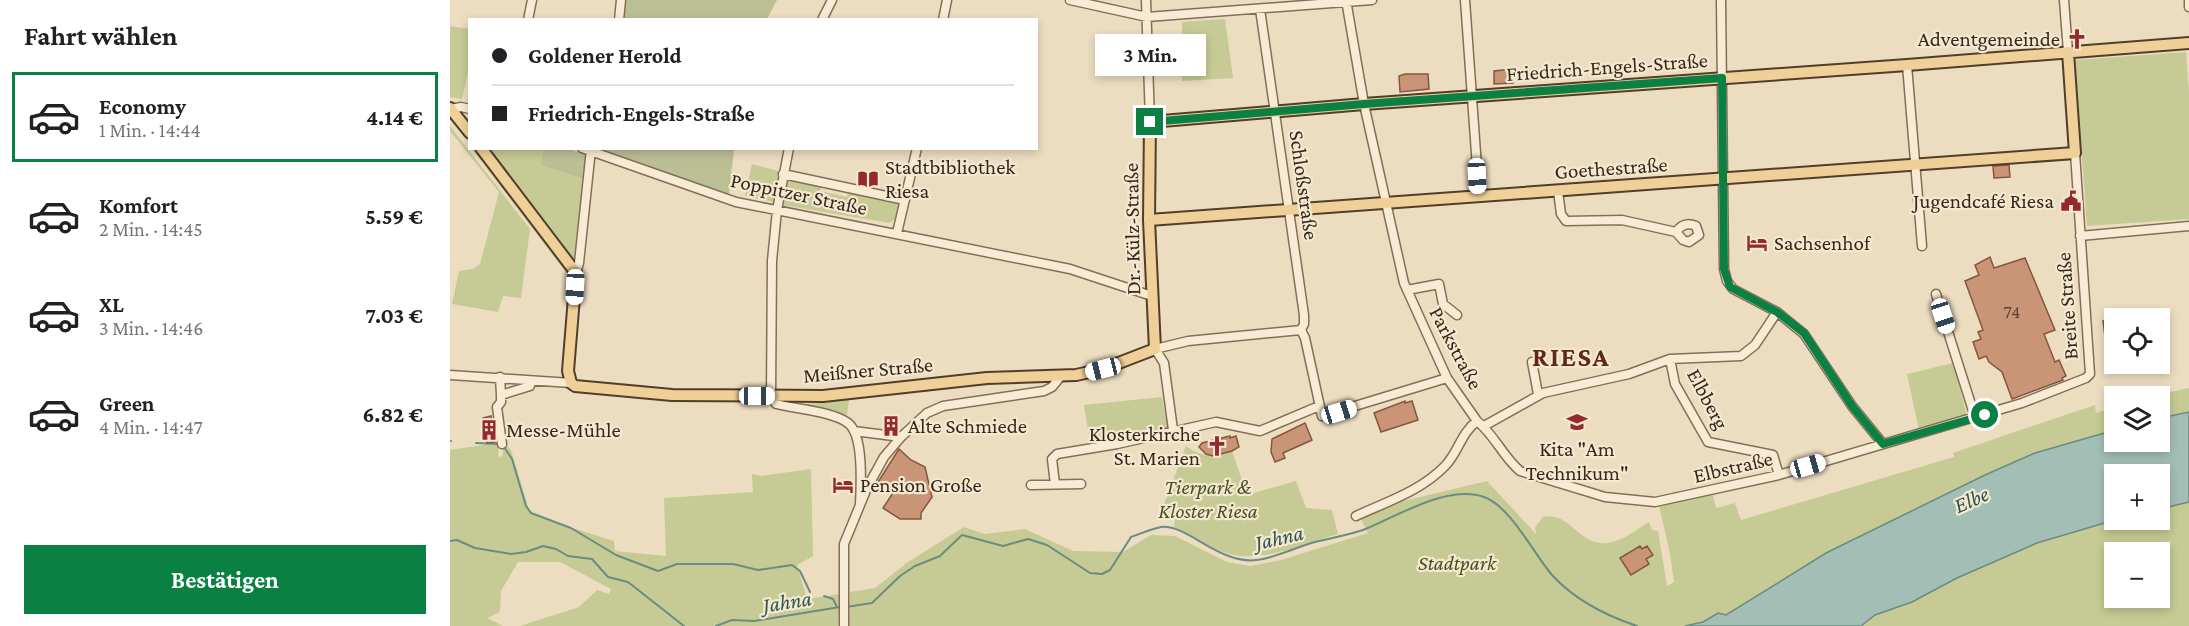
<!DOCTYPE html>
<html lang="de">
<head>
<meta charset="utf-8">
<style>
  :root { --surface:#fff; --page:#f6f6f6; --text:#202124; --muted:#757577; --line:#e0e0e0; --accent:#0b8043 }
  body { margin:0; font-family:"Crimson Pro",serif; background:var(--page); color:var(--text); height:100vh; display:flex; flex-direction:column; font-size:22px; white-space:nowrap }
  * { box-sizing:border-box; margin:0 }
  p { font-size:20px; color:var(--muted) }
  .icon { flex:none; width:33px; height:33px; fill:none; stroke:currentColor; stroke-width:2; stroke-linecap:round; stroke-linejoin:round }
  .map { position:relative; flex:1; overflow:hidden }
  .side { display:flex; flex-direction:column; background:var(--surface); width:450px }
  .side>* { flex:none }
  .guide { position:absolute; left:18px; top:18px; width:570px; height:132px; border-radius:0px; box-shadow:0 3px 9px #0003; display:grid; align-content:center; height:132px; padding:0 24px; background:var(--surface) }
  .fabs { position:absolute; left:1654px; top:308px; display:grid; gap:12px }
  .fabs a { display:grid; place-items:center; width:66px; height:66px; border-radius:0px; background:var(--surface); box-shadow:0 3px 9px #0003; font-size:30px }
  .end { position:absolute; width:27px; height:27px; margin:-14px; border:8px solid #0b8043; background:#fff; box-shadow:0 0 0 3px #fff }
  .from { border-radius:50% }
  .bubble { position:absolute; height:42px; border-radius:0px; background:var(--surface); box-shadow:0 3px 9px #0003; font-size:20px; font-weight:700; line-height:42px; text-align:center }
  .car { position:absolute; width:18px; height:36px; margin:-18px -9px; border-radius:8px; box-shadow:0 0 4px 2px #0007; background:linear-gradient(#fff 24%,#345 0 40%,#fff 0 76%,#345 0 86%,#fff 0) }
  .guide b { display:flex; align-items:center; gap:21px; height:57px; font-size:22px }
  .guide b+b { border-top:2px solid var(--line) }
  .guide i { width:15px; height:15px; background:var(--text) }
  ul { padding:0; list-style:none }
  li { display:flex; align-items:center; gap:18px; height:90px; margin:0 12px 9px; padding:0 12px; border:3px solid transparent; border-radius:0px }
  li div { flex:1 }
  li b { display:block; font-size:22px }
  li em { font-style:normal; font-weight:700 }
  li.selected { border-color:var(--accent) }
  li>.icon { width:54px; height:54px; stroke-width:1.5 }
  h2 { padding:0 24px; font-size:27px; line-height:72px }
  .primary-button { display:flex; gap:12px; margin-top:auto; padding:12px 24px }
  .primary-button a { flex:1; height:69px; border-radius:0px; background:var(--accent); color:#fff; font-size:24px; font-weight:700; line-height:69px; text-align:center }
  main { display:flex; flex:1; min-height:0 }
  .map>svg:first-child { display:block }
  .green { fill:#c6ca94; fill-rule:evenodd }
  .cemetery { fill:#bbbf94 }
  .water { fill:#a3beb5; stroke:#6a8c82; stroke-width:1.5 }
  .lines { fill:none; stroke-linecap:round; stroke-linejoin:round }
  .stream { stroke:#6a8c82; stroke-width:2 }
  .building { fill:#ca9577; stroke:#83573f; stroke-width:1.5 }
  .minor-casing { stroke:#856e58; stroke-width:11 }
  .major-casing { stroke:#523d2d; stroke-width:14 }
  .minor { stroke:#f8ebd3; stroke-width:8 }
  .major { stroke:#efd098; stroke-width:10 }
  .route { stroke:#0b8043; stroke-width:8 }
  .labels { text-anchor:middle; stroke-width:4.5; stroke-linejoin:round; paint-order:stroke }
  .number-label { font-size:18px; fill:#5a4234 }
  .poi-label { font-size:21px; fill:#35271d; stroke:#f4e8cf; text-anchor:start }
  .street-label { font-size:21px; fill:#35271d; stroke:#f4e8cf }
  .park-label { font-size:21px; font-style:italic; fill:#475124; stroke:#f4e8cf }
  .water-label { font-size:22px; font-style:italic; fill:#2c5450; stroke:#f4e8cf }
  .district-label { font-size:27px; font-weight:bold; letter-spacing:1.5px; fill:#60281d; stroke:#f4e8cf }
</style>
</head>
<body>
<main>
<section class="side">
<h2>Fahrt wählen</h2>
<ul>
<li class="selected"><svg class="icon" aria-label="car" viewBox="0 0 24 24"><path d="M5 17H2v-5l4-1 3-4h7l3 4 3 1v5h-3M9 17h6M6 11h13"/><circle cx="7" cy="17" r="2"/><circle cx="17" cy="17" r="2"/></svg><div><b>Economy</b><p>1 Min. · 14:44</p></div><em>4.14 €</em></li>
<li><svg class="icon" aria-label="car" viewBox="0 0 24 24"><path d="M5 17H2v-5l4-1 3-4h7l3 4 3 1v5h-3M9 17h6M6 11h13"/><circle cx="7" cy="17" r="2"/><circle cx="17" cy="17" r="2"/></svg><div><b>Komfort</b><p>2 Min. · 14:45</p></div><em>5.59 €</em></li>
<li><svg class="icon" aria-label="car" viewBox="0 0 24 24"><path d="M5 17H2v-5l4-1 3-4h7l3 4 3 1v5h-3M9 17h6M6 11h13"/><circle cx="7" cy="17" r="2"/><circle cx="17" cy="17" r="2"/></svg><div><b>XL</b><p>3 Min. · 14:46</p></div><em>7.03 €</em></li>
<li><svg class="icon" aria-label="car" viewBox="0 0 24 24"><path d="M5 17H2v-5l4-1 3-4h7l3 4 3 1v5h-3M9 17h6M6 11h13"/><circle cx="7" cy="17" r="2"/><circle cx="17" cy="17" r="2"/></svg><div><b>Green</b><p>4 Min. · 14:47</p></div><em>6.82 €</em></li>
</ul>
<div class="primary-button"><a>Bestätigen</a></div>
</section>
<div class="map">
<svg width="1739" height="626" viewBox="0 0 1739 626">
  <rect width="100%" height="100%" fill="#ecddc0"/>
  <path class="green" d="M775,19L783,78L732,81V22Z
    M0,26L19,29V68L12,99L0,97Z
    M1736,52L1739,93V219L1637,226L1625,60Z
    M0,126L80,229L71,298L53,296L48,312L2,304L9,271L23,269L30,264L49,192L0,131Z
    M22,149H28L119,268L115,271Z
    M36,149H94L90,165L133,179L124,261Z
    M302,164L332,172L324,202L295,196Z
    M338,180L371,187L370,191L397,197L398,192L450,204L446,218L440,223L332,205Z
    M1503,363L1517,415L1469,430L1457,374Z
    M1739,388V412L1710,418V396H1701Z
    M712,397L718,431L640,444L634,405Z
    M399,400L397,415L395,416L344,405Z
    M1645,405L1646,413L1665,407V430L1585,453L1535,475L1376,553L1276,616L1268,613L1253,622L1235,626H399L400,592L425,588L458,562L514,527L535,534L575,529L623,551L673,552L701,535L725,536L777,562L800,566L831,560L918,533L911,519L937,505L1037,481L1086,534L1085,527L1093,517C1120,511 1129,546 1156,543C1171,542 1186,530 1199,522L1202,530L1208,531L1217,586L1224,582L1220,554L1209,505L1263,495L1266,508L1285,503L1291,520L1504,457L1503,453Z
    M47,443L49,444L48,456L52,457L54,445H56L61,450L79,510L91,518L164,541L165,551L216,556L214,498L303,492L302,474L311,476L361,469L363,556L347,565L357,599L390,594L388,626H70L129,607L147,590L159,594L161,589L110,562H68L51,591L50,612L37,618L53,626H0V450Z
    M736,446C752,458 763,456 782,451L797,495L846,481L856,508L882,510L888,534C857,543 811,563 779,554C760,548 741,536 724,527L725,519L714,504Z
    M1739,502V626H1411L1425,615L1462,602L1507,578L1587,543L1668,519H1710V509ZM1665,552H1710V597H1665Z"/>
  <path class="cemetery" d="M174,0H327L317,19L172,20Z
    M94,149H119L136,155L133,179L90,165Z
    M145,149H284L279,194Z"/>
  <path class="water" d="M1739,412V502L1710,509V474H1665V519H1668L1587,543L1507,578L1462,602L1425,615L1411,626H1235L1253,622L1268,613L1276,615L1376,553L1535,475L1585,453L1665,430V441H1710V418Z"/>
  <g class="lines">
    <path class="stream" d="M0,441H1
      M26,443L48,444
      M54,447L62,459L76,506L81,513L121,528L166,555L208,571L227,564H283L308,570L342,565L350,571L360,592
      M0,541L7,540L25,548L61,554L76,552L93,546L106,549L118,556L142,559L158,577L178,582L234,626
      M374,596L383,599L387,607
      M396,607L422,603L450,576L465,566L490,556L512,535L553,546L578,539L597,545L640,573L652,574L660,570L681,537C690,534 701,529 711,527C739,524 772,569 813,559C831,555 847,547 865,542C881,538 898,535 913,530C946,517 997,484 1034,497C1060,506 1084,554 1102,575C1124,599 1157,616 1187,626
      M266,626L282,620L304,621L390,607"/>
  </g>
  <path class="building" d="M1062,69L1063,83L1044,84V71Z
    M955,74H978L979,89L950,92L949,76Z
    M1559,165L1560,177L1544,178L1543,166Z
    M1540,257L1544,268L1575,258L1605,330L1594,334L1605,362L1609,360L1616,376L1612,378L1613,380L1562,399L1552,372L1539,362L1536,356L1529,359L1523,342L1531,339L1528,332L1533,330L1515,281L1529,275L1525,265Z
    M1665,320V344L1656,345L1653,321Z
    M955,401V403L962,401L968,420L931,432L924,413Z
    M41,416L45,442L37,443L33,418Z
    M855,423L862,440L833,453L835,458L825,462L821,452L822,439Z
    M780,436V438L786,436L789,447L782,451L763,456L756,454L749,447L752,443Z
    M449,449L461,460L475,467L482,497L471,513V519H450L433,508L443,493L428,482Z
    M1190,546L1192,549L1197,546L1203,555L1196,559L1199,564L1181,575L1170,558Z"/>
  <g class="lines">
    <g class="minor-casing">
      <path id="minor" d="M620,0L697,17L922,0
        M696,0L700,122
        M896,0L914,104L954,283L997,378L1027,421C1044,434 1053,457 1070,471L1155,497L1205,502L1329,475L1572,403L1636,378L1640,374L1625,153
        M1015,0L1029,195
        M1271,0L1274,269L1277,281L1283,289L1327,312L1354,334L1402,406L1433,444
        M1614,0L1618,52
        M1739,0V7
        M810,9L854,315V324L851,330
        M78,20L82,0
        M169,20L171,0
        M372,20L382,0
        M493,20L497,0
        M1457,65L1472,246
        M1,109L11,107L20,109
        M132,148L286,202L620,269L702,296
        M339,148L327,210L322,261L321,396L326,404C345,409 382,411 398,423C414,435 411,485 410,504
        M333,174L455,200
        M1108,191L1111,214L1116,221L1172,220L1226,232L1233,240L1239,242L1249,235L1246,226C1237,222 1231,225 1226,232
        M447,233L467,148
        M1630,236L1739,226
        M126,273L129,263L141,149
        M957,290L989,284L993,304L1007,315
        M1486,294L1525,417
        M851,330L855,338L872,416L997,378
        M1220,359L1225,384L1258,442L1323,455L1329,475
        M1082,362L1088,394
        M0,375L121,383
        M50,377L51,395
        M1034,426L1093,393L1179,374L1220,359L1291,356L1305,345L1327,312
        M723,430L714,363L705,349L738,341L851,330
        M404,431L451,437
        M52,444L47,407L51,402V395L80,386L81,381
        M605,484L602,459L607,454L667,444L766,422L810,431L869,406
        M581,485L631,484
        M906,516C936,502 971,491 995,466C1008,453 1011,433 1027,421
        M394,626V544L417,488L434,457L451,437L477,413L493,406L594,391L602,387L611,376"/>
    </g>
    <g class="major-casing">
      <path id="major" d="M0,108L20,133
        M31,148L126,273L118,371L121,383L125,386L222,395L373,396L537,378L626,375L653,369L705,349L699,220L700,122L914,104L1457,65L1739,43
        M699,220L1625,153L1618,52"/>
    </g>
    <use href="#minor" class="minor"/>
    <use href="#major" class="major"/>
  </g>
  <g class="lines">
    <path class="route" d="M700,122L914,104L1272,78L1274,269L1280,287L1327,312L1354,333L1402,406L1433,444L1535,415"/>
  </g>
  <defs>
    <g id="church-bare" transform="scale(1.62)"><path d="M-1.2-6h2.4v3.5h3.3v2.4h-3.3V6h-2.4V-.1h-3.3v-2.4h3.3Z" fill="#922a2f" stroke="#f4e8cf" stroke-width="2.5" paint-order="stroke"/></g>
    <g id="library-bare" transform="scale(1.62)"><path d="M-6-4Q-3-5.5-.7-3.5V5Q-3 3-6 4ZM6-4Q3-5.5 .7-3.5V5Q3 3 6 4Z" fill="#922a2f" stroke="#f4e8cf" stroke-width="2.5" paint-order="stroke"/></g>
    <g id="civic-bare" transform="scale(1.62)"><path d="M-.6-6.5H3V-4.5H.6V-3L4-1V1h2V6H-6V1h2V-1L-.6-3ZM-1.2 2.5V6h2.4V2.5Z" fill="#922a2f" stroke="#f4e8cf" stroke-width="2.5" paint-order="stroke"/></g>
    <g id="hotel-bare" transform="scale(1.62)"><path d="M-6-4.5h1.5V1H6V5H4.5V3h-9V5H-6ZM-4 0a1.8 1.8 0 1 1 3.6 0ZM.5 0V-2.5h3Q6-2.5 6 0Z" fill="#922a2f" stroke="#f4e8cf" stroke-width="2.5" paint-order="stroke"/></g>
    <g id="school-bare" transform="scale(1.62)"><path d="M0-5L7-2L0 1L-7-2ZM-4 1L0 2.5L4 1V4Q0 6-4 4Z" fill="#922a2f" stroke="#f4e8cf" stroke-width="2.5" paint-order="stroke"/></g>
    <g id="building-bare" transform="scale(1.62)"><path d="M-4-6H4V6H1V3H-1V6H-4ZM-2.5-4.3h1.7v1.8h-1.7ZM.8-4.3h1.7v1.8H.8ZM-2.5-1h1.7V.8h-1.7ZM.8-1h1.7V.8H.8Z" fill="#922a2f" stroke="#f4e8cf" stroke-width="2.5" paint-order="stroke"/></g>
  </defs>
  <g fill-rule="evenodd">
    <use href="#church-bare" x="1627" y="39"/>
    <use href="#library-bare" x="418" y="179"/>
    <use href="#civic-bare" x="1621" y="201"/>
    <use href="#hotel-bare" x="1307" y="243"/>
    <use href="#school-bare" x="1127" y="422"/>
    <use href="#building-bare" x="441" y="426"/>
    <use href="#building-bare" x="39" y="430"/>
    <use href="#church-bare" x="767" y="446"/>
    <use href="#hotel-bare" x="393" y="485"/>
  </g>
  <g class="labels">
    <g class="number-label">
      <text x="1562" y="318">74</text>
    </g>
    <g class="poi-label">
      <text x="1610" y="46" text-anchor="end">Adventgemeinde</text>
      <text x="435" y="174">Stadtbibliothek<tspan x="435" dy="24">Riesa</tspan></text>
      <text x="1604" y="208" text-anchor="end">Jugendcafé Riesa</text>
      <text x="1324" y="250">Sachsenhof</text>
      <text x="458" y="433">Alte Schmiede</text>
      <text x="56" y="437">Messe-Mühle</text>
      <text x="750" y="441" text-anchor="end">Klosterkirche<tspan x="750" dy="24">St. Marien</tspan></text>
      <text x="1127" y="456" text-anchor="middle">Kita "Am<tspan x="1127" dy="24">Technikum"</tspan></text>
      <text x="410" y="492">Pension Große</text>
    </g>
    <g class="street-label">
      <text transform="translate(1157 67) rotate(-4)" y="7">Friedrich-Engels-Straße</text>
      <text transform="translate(1161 168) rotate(-4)" y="7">Goethestraße</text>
      <text transform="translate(854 185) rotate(82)" y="7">Schloßstraße</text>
      <text transform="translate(349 194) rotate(12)" y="7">Poppitzer Straße</text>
      <text transform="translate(682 229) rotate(-91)" y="7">Dr.-Külz-Straße</text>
      <text transform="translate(1617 306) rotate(-94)" y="7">Breite Straße</text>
      <text transform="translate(1006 348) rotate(62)" y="7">Parkstraße</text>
      <text transform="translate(418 370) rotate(-5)" y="7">Meißner Straße</text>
      <text transform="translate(1258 399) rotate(62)" y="7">Elbberg</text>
      <text transform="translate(1283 467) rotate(-13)" y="7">Elbstraße</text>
    </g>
    <g class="park-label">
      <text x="758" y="494">Tierpark &amp;<tspan x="758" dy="24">Kloster Riesa</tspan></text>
      <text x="1007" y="570">Stadtpark</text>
    </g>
    <g class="water-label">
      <text transform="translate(1521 499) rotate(-24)" y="8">Elbe</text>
      <text transform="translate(829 537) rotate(-13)" y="8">Jahna</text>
      <text transform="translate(337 601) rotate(-9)" y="8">Jahna</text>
    </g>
    <g class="district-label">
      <text x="1121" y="366">RIESA</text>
    </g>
  </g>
</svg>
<div class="fabs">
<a><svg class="icon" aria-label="locate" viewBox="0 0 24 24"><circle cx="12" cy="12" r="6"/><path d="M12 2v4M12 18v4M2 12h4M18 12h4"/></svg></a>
<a><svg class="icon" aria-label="layers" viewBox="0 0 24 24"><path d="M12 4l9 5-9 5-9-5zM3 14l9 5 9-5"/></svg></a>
<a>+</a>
<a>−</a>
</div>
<i class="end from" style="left:1535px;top:415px"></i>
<i class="end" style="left:700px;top:122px"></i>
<div class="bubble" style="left:645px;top:34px;width:111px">3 Min.</div>
<i class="car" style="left:1027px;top:176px;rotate:177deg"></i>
<i class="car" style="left:125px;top:287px;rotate:183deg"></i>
<i class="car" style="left:1493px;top:316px;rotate:162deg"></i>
<i class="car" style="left:653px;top:369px;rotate:256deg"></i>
<i class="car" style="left:307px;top:396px;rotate:90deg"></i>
<i class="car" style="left:889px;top:412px;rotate:73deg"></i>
<i class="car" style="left:1358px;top:466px;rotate:74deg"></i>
<div class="guide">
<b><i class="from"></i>Goldener Herold</b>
<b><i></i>Friedrich-Engels-Straße</b>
</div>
</div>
</main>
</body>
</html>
